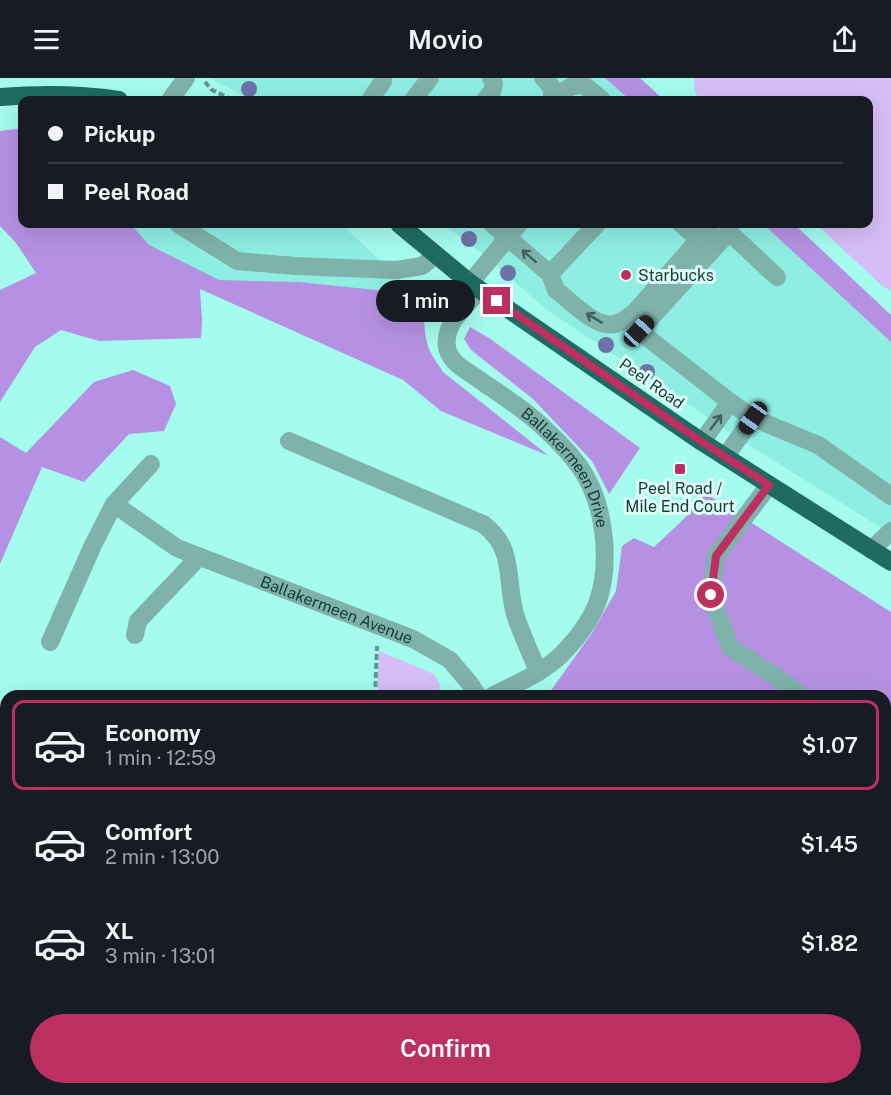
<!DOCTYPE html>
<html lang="en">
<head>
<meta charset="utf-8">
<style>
  :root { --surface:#171b24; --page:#242831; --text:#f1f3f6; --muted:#9ea1a6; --line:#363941; --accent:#bc2f61 }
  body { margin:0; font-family:"Public Sans",sans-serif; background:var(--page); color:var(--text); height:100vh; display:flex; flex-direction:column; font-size:22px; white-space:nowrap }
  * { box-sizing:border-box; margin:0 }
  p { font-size:20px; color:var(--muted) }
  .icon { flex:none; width:33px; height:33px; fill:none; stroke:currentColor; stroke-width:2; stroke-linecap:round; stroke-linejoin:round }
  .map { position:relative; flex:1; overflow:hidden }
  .side { position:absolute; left:0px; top:612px; width:891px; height:405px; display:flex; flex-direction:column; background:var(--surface); border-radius:18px 18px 0 0; box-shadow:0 6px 24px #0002 }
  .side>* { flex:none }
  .hud { position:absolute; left:18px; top:18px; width:855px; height:132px; border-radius:12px; box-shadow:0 6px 24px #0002; display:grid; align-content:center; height:132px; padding:0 30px; background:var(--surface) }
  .end { position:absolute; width:27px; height:27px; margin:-14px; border:8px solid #bc2f61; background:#fff; box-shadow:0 0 0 3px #fff }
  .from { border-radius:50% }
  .bubble { position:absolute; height:42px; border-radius:21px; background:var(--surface); box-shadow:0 6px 24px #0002; font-size:20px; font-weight:600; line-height:42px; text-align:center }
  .car { position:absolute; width:18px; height:36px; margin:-18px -9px; border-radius:8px; box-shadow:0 0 4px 2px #0007; background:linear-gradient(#222 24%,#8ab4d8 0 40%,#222 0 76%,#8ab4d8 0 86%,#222 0) }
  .hud b { display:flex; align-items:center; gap:21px; height:57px; font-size:22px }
  .hud b+b { border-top:2px solid var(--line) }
  .hud i { width:15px; height:15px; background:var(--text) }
  ul { padding:10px 0 0; list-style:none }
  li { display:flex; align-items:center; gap:18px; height:90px; margin:0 12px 9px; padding:0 18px; border:3px solid transparent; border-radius:12px }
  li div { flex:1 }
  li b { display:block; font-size:22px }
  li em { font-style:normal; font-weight:600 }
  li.current { border-color:var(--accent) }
  li>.icon { width:54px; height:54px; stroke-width:1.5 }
  .action { display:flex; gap:12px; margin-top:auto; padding:12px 30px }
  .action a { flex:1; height:69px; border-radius:36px; background:var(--accent); color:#fff; font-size:24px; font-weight:600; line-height:69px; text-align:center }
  header { display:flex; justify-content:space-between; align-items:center; height:78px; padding:0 30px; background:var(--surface); font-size:27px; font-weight:600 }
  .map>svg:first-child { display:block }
  .built { fill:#8eeee2 }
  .green { fill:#d5bef5 }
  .forest { fill:#b691e3 }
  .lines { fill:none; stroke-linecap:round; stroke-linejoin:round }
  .path { stroke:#5d9991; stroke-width:4; stroke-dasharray:6 3; stroke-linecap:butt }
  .minor { stroke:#7fb2ab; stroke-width:18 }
  .highway { stroke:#1f6b62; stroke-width:18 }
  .tree { fill:#6d73a5 }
  .oneway { stroke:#3b645f }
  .route { stroke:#bc2f61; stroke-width:8 }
  .poi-dot { fill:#bc2f61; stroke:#ddfdf8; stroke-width:2 }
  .labels { text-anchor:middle; stroke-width:6; stroke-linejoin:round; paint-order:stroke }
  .poi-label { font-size:16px; fill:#163a36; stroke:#ddfdf8; text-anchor:start }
  .street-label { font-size:16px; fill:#163a36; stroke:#ddfdf8 }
</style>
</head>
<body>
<header><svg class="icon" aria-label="menu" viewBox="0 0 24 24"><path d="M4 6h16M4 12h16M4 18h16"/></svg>Movio<svg class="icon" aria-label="share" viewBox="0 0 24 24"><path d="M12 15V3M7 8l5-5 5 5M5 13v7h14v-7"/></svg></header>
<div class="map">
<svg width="891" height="1017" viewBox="0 0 891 1017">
  <rect width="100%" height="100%" fill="#a5fbee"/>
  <path class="built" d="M212,0H605L630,22H252L213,2Z
    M131,146H341L419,219L221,208L126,159Z
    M443,146H763L891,264V456L749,367L543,229L489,181Z"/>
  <path class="green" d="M694,0H891V213L881,207L816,146H868V22H699L695,13Z
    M379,573L434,596L440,607L438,617L377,618Z"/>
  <path class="forest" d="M605,0H640L664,22H630Z
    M22,50V146H137L134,150L149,167L219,202L299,204L395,214C435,224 420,233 427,264C429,275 437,284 443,294L549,378L441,333L403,302L200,211L202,242L201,260L99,263L61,252L35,269L0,324V212L36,195L16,165L0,148V53Z
    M763,146H794L891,237V264Z
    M470,249L489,260L640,370L609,416L592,383L533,321L471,272L464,261Z
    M133,292L170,308L176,326L164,353L129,356L84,404L42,389L0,486V359L26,375L94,304Z
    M702,413L891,534V715L885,727V618H547L592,555L616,513L622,468L634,460L654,469L687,438Z
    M885,772L891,775V920L885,915Z"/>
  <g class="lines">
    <path class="path" d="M205,4L212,12L233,22
      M375,618L377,568
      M0,976L6,971
      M220,1017L228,1011"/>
    <g class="minor">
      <path d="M543,0L552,9V22"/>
      <path d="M553,20L570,9L583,6L602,22"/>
      <path d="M170,22L186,0"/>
      <path d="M370,22L383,3"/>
      <path d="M413,22L430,0"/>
      <path d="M485,22L492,14L494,5L491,0"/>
      <path d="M178,146L237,183L295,188L396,192L422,188L436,177"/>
      <path d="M492,146L550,196L556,212L561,216C575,227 599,253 618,245C623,243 629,238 634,235L710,149L711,146"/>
      <path d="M681,146L689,153"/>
      <path d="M550,196L597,146"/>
      <path d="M777,199L729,154L639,253L730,324L753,340L818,367L891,418"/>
      <path d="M470,205L519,146"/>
      <path id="s1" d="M480,212C467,227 443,246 447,269C447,273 452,281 455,284C462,291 473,297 481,303C503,318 527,333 546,352C562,367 580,385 589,405C598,422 602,442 604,461C608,511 597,540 562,576C543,595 515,606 492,618"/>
      <path d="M289,363L483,446C516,471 505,500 515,536C521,556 531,575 538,594"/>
      <path d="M702,364L730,324"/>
      <path d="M725,379L753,340"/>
      <path d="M769,407L716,478L711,517L730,569L791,609L799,618"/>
      <path id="s2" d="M114,426L177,470L413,561L450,582L471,607L478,618"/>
      <path d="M871,472L891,453"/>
      <path d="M135,557L138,543L199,479"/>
      <path d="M50,564L93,467L114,426L151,386"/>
      <path d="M0,649L6,636"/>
      <path d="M0,680L6,711"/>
      <path d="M0,740L6,739"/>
      <path d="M58,1011L61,1017"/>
      <path d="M389,1011L392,1017"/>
      <path d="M631,1011L633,1017"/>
      <path d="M827,1011L836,1017"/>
    </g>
    <path class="highway" d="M0,19C40,16 79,16 119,22
      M399,146L470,205L702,364L891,484"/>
  </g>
  <g class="tree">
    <circle cx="249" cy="11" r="8"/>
    <circle cx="469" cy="161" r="8"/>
    <circle cx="508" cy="195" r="8"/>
    <circle cx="606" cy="267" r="8"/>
    <circle cx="647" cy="294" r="8"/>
  </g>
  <defs><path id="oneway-shaft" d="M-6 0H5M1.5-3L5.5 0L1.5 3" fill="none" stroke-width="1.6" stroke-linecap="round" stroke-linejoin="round" transform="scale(1.5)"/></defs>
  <g class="oneway">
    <use href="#oneway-shaft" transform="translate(529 178) rotate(-139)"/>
    <use href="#oneway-shaft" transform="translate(594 240) rotate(-149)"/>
    <use href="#oneway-shaft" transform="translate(716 344) rotate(-53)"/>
  </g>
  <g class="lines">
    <path class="route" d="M497,223L702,364L769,407L716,478L711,517"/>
  </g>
  <g class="poi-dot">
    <circle cx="626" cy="197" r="6"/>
    <rect x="674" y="385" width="12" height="12" rx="3"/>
  </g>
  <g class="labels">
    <g class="poi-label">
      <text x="638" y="203">Starbucks</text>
      <text x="680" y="416" text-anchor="middle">Peel Road /<tspan x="680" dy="18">Mile End Court</tspan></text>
    </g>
    <g class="street-label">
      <text transform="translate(652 305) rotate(35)" y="6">Peel Road</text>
      <text dy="6" stroke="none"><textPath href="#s1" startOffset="242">Ballakermeen Drive</textPath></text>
      <text dy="6" stroke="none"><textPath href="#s2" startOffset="248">Ballakermeen Avenue</textPath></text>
    </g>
  </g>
</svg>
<i class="end from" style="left:711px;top:517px"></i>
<i class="end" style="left:497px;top:223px"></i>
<div class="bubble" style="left:376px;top:202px;width:99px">1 min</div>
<i class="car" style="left:639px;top:253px;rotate:43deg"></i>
<i class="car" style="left:753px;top:340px;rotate:215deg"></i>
<div class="hud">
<b><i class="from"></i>Pickup</b>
<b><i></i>Peel Road</b>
</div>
<section class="side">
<ul>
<li class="current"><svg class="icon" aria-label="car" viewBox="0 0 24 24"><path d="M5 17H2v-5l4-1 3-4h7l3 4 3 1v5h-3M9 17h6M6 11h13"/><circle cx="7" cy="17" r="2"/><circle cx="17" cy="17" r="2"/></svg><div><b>Economy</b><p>1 min · 12:59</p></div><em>$1.07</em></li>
<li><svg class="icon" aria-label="car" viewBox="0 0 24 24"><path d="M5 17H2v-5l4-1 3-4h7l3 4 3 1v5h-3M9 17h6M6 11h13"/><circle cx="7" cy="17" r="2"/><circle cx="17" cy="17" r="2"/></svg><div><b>Comfort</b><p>2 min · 13:00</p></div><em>$1.45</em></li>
<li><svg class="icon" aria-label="car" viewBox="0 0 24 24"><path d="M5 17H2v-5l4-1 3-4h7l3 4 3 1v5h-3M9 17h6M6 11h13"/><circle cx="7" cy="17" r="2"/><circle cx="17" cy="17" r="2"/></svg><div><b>XL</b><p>3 min · 13:01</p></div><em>$1.82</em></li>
</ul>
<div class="action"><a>Confirm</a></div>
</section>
</div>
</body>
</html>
